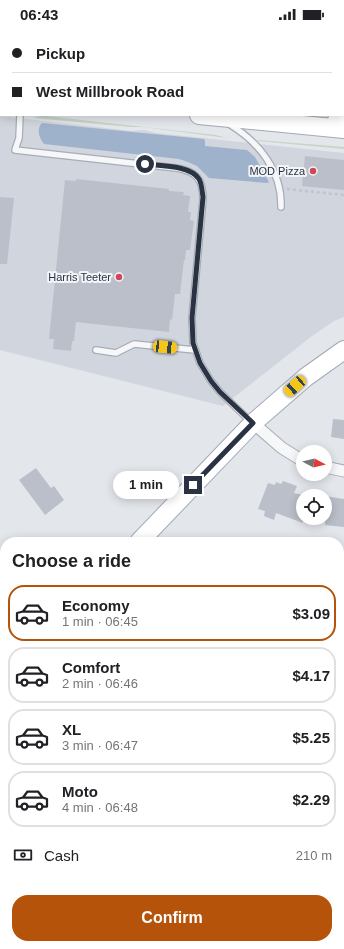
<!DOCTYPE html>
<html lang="en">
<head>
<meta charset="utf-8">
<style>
  :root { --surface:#fff; --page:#f2f2f2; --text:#202124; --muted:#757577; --line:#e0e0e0; --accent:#b45309 }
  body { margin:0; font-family:Helvetica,sans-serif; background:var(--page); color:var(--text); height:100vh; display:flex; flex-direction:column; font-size:15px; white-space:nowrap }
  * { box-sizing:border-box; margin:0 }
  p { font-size:13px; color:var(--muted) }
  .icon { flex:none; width:22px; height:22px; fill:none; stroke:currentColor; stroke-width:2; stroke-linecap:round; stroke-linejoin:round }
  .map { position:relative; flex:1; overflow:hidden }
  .drawer { position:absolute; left:0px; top:509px; width:344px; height:412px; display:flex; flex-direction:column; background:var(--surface); border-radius:16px 16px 0 0; box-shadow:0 2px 10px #0003 }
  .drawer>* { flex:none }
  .hud { position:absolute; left:0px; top:0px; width:344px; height:88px; box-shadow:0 2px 10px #0003; display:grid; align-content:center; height:88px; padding:0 12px; background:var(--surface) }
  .needle { width:26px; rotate:97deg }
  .controls { position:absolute; left:296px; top:417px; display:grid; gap:8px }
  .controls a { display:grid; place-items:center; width:36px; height:36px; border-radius:50%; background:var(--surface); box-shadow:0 2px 10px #0003; font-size:20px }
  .end { position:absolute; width:18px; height:18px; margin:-9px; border:5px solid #2a3344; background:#fff; box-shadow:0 0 0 2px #fff }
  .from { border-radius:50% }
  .bubble { position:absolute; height:28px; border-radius:14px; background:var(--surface); box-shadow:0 2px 10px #0003; font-size:13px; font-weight:700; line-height:28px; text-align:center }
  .car { position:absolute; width:12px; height:24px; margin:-12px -6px; border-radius:5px; box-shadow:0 0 3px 1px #0007; background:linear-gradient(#f5c518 24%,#345 0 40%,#f5c518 0 76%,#345 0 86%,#f5c518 0) }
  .hud b { display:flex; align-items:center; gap:14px; height:38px; font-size:15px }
  .hud b+b { border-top:1px solid var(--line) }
  .hud i { width:10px; height:10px; background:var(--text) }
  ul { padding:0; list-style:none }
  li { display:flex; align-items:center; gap:12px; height:56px; margin:0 8px 6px; padding:0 4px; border:2px solid var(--line); border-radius:16px }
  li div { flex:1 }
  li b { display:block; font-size:15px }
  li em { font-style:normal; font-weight:700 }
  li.current { border-color:var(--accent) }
  li>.icon { width:36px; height:36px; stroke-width:1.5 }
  h2 { padding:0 12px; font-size:18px; line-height:48px }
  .pay { display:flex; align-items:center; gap:10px; height:44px; padding:0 12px; font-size:15px }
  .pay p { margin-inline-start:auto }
  .action { display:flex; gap:8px; margin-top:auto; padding:8px 12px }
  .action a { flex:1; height:46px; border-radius:16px; background:var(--accent); color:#fff; font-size:16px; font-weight:700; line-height:46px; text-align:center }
  .status { display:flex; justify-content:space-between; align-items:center; height:28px; padding:0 20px; background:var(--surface); direction:ltr }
  .status svg { height:11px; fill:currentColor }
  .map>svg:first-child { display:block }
  .built { fill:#d1d5dd }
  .green { fill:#c8d5c4 }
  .water { fill:#9eb3cb }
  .building { fill:#babfc9 }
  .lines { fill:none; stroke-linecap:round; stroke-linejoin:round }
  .lane-casing { stroke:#a8adb6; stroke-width:8 }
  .street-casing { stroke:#a8adb6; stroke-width:13 }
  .secondary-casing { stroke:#a8adb6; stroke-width:18 }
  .primary-casing { stroke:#a2aab7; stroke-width:20 }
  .path { stroke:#c1c4ca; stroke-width:2.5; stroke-dasharray:3 3; stroke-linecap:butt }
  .lane { stroke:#f6f7f9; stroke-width:5.5 }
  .street { stroke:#f6f7f9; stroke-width:11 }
  .secondary { stroke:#fff; stroke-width:16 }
  .primary { stroke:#fff; stroke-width:18 }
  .route { stroke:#2a3344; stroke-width:5 }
  .poi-dot { fill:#d1475a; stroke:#f3f5f8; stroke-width:1.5 }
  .labels { text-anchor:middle; stroke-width:4; stroke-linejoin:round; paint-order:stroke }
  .poi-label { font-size:11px; fill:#2a3344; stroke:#f3f5f8; text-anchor:end }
</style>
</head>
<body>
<div class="status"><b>06:43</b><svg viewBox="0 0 49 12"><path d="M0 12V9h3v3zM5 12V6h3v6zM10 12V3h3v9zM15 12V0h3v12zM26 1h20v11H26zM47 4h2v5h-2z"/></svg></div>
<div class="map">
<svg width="344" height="921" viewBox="0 0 344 921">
  <rect width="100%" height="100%" fill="#e3e6eb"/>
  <path class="built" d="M55,0H324L55,1Z
    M0,88L132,103L144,102L156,105L344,125V289L334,293L312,308L223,378L0,322Z"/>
  <path class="green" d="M39,88H46L216,107L227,110L143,99H132L33,90Z
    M258,112L344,119V121L258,113Z"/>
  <path class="water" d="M42,95L204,111L205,113V118L247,122L255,129L269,154L267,155L209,150L197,138L188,134L179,131L44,116C39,110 36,101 42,95Z"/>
  <path class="building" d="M305,128L344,132V162L302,158Z
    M76,151L169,161V163L184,164L183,167L190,168L188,184H191L190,192L194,193L190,222H186L185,232H184L180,266H175L172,292L170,291L169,304L76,294L74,313H72L71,323L53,321L54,311H49L65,152L76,153Z
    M0,169L14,170L7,236H0Z
    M333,391L344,392V411L331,409Z
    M36,440L51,460L54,458L64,472L45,487L19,452Z
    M283,453L297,458L294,465L303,467V495L276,485L274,492L264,488L265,483L258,481L268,455L275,457L276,454L281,456Z
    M325,468L344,471V499L325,497Z"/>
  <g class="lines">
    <g class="lane-casing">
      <path id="lane" d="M20,87L19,110L15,122L176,140C196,143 203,151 203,171L192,290L193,315L200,335L211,353L220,364L251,394
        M229,96C259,114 282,143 281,179
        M96,322L116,325L134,316L195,322"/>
    </g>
    <g class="street-casing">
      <path id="street" d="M253,395L282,420L303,433
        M325,439L344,443
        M0,592L5,600
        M339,633L344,635
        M189,916L190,921"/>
    </g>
    <g class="secondary-casing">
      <path id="secondary" d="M343,28L344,18
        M335,100L337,87
        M0,667L5,669
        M0,682L5,684"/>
    </g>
    <g class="primary-casing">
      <path id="primary" d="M0,37H1
        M0,67H1
        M343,73H344
        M199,87L344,101
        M139,514L253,395L306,349L344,322
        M0,764L5,747"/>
    </g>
    <path class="path" d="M287,161L344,167"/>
    <use href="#lane" class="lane"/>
    <use href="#street" class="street"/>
    <use href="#secondary" class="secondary"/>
    <use href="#primary" class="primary"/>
  </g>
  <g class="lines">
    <path class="route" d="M145,136C160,138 190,137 199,151C202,156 202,163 203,169L192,290L193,315L200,335L211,353L220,364L253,395L193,457"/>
  </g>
  <g class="poi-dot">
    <circle cx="313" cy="143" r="4"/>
    <circle cx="119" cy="249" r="4"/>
  </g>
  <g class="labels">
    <g class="poi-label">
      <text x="305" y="147">MOD Pizza</text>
      <text x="111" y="253">Harris Teeter</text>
    </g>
  </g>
</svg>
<div class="controls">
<a><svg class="needle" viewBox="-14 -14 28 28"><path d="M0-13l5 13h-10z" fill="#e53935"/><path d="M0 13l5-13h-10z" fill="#757577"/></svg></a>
<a><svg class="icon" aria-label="locate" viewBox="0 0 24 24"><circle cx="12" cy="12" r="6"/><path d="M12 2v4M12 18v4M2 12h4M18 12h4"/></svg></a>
</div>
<i class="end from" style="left:145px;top:136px"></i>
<i class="end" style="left:193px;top:457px"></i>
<div class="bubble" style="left:113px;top:443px;width:66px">1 min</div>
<i class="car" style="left:165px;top:319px;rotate:96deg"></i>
<i class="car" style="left:295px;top:358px;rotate:228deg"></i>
<div class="hud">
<b><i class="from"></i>Pickup</b>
<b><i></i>West Millbrook Road</b>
</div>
<section class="drawer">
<h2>Choose a ride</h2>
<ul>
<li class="current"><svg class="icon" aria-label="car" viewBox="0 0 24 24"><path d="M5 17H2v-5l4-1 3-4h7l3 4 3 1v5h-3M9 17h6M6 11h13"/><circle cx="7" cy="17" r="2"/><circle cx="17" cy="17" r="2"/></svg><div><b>Economy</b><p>1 min · 06:45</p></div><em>$3.09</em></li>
<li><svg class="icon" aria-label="car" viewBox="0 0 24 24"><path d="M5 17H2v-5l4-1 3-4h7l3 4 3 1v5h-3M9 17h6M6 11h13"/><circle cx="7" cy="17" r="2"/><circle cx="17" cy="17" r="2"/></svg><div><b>Comfort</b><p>2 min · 06:46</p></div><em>$4.17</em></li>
<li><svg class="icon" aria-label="car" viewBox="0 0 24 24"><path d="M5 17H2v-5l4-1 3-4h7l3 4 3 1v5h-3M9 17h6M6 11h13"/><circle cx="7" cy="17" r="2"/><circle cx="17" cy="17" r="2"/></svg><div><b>XL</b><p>3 min · 06:47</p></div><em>$5.25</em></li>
<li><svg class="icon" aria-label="car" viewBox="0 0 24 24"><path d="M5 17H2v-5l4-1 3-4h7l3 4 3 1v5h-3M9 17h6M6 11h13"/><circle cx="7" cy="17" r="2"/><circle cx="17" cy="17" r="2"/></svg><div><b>Moto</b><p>4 min · 06:48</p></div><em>$2.29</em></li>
</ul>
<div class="pay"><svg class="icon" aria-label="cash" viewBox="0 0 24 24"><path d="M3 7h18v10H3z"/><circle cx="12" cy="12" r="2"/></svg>Cash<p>210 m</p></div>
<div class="action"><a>Confirm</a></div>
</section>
</div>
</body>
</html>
